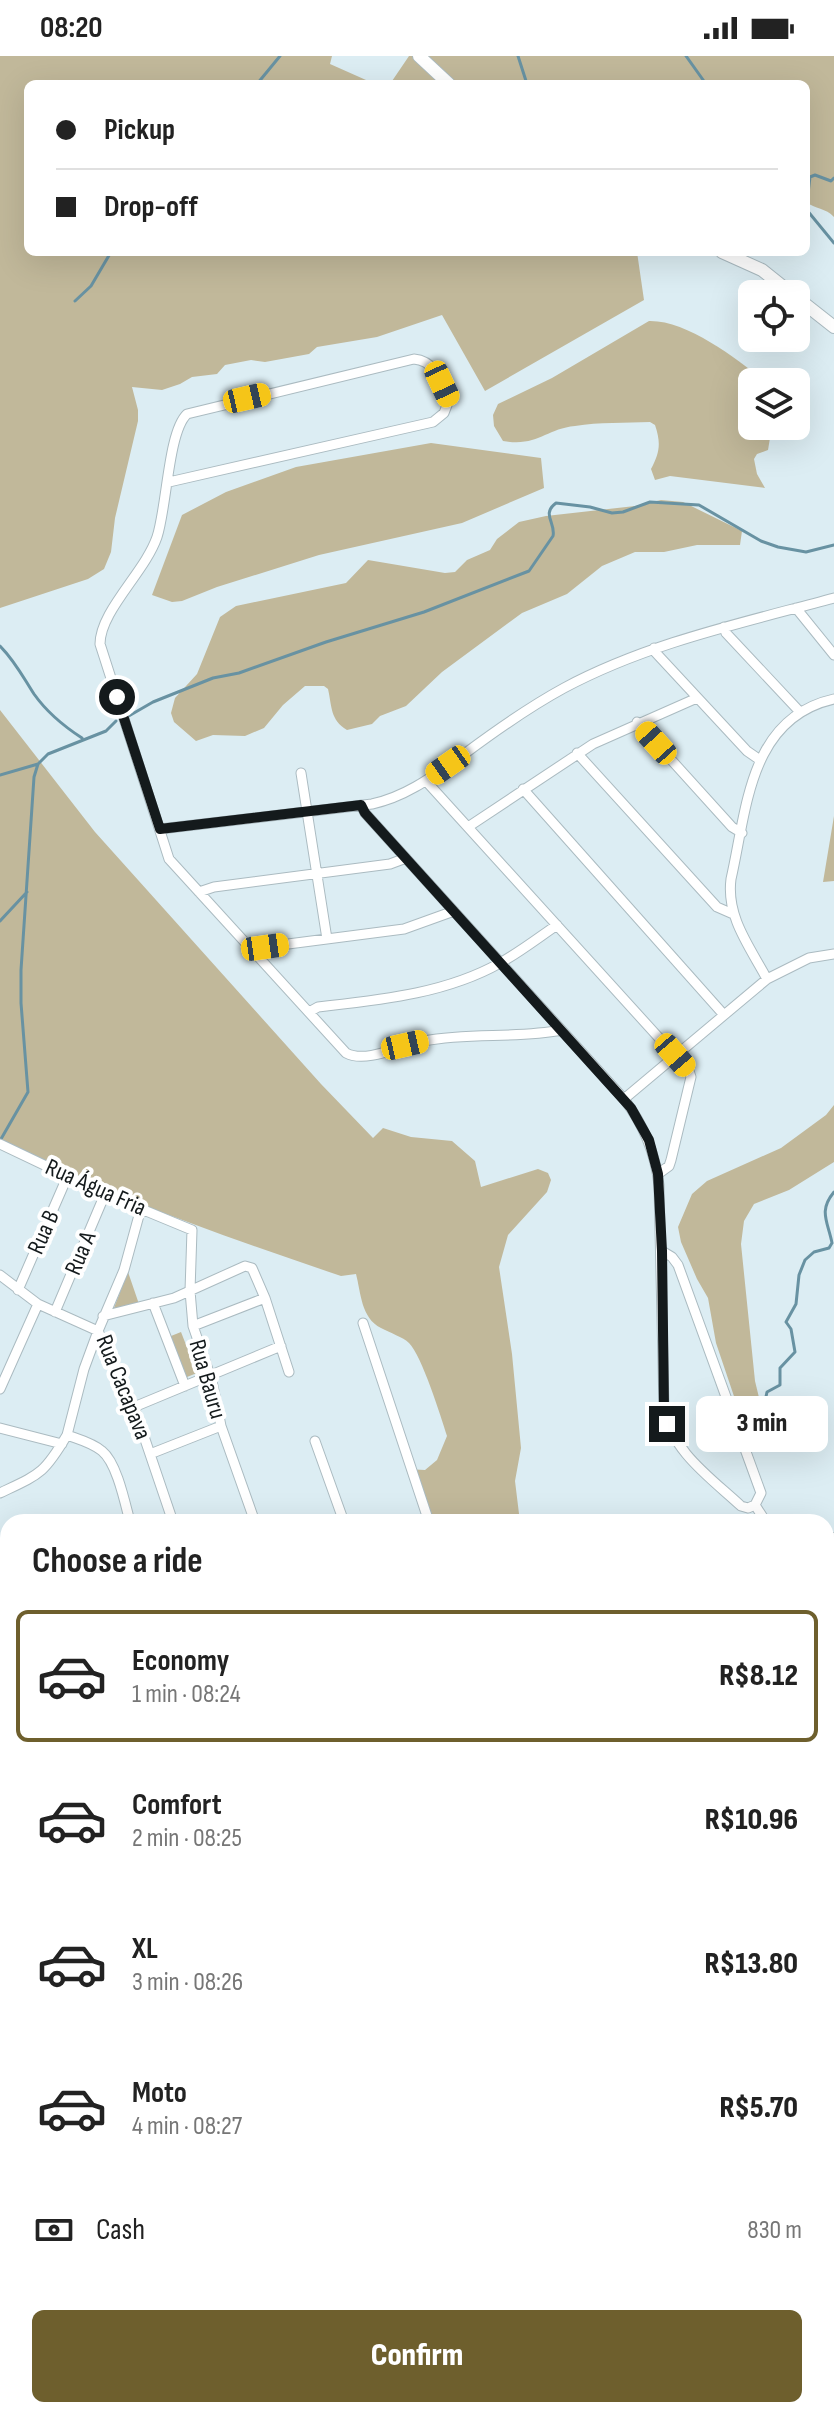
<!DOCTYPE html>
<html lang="en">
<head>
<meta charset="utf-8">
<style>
  :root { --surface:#fff; --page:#f6f6f6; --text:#222; --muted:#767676; --line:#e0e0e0; --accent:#6e5f2d }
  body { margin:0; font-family:"Sofia Sans Condensed",sans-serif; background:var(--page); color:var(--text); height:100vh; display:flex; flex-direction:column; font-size:30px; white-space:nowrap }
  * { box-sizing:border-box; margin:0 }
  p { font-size:26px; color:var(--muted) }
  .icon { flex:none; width:44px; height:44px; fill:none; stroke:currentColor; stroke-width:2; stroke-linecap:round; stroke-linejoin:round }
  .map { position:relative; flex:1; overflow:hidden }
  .side { position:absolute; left:0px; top:1458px; width:834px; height:904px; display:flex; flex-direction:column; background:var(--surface); border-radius:24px 24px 0 0; box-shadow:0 8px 32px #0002 }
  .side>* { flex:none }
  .hud { position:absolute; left:24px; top:24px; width:786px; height:176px; border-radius:12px; box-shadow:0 8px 32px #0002; display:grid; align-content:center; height:176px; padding:0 32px; background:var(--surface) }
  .buttons { position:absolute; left:738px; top:224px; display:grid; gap:16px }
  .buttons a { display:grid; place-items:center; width:72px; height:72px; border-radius:12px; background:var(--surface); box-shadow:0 8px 32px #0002; font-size:40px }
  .end { position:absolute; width:36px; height:36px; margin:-18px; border:10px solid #141a1c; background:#fff; box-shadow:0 0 0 4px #fff }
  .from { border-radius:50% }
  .bubble { position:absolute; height:56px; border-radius:12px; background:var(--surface); box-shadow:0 8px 32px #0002; font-size:26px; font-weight:800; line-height:56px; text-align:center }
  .car { position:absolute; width:24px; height:48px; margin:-24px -12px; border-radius:10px; box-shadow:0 0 6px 2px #0007; background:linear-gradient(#f5c518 24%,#345 0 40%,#f5c518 0 76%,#345 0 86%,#f5c518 0) }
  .hud b { display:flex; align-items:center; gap:28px; height:76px; font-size:30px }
  .hud b+b { border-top:2px solid var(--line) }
  .hud i { width:20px; height:20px; background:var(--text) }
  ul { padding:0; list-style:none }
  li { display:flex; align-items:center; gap:24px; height:132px; margin:0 16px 12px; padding:0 16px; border:4px solid transparent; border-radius:12px }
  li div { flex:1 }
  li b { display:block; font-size:30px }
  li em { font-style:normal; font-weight:800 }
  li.on { border-color:var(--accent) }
  li>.icon { width:72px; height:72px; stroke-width:1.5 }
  h2 { padding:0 32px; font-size:36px; line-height:96px }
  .pay { display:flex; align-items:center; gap:20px; height:88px; padding:0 32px; font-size:30px }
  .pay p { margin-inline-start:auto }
  .primary-button { display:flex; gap:16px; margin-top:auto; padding:16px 32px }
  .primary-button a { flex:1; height:92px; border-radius:12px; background:var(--accent); color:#fff; font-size:32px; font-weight:800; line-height:92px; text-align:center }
  .status { display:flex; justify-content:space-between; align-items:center; height:56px; padding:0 40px; background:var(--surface); direction:ltr }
  .status svg { height:22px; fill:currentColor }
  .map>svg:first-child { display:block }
  .green { fill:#c1b89a }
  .water { fill:#6892a2 }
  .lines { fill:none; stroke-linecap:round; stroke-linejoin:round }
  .stream { stroke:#6892a2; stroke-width:3 }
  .minor-casing { stroke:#abbbc1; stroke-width:11 }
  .tertiary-casing { stroke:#abbbc1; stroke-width:14 }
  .secondary-casing { stroke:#abbbc1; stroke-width:16 }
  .primary-casing { stroke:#abbbc1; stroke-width:16 }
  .minor { stroke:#fff; stroke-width:9 }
  .tertiary { stroke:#fff; stroke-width:12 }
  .secondary { stroke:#fff; stroke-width:14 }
  .primary { stroke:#fff; stroke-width:14 }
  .route { stroke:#141a1c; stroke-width:10 }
  .labels { text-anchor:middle; stroke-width:8; stroke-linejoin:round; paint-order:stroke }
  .street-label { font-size:24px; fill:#141a1c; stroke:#fff }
</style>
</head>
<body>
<div class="status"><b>08:20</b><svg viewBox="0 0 49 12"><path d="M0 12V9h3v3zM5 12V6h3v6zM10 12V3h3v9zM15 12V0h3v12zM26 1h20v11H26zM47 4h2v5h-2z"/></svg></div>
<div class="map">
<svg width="834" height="2362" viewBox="0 0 834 2362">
  <rect width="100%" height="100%" fill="#dcedf3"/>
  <path class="green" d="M0,0H332L330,8L375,28H28V196H637L644,244L485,335L442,259L377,281L317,291L309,298L265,306L251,304L225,309L217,318L192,321L180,328L162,334L132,331L138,354V365L115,462L111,496L104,513L88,523L0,552Z
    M409,0H834V161C826,152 815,153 806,146V28H390Z
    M649,265C687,264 737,303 766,326H752V370H772L768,394L757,398L754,403L757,418L765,432L670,420L655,424L651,413C660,396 661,387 655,369L650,366C626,367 599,366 575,370C545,373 538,391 503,385L494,370L493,359L498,348L552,322Z
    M431,387L541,402L544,432L462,467L319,499L217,531L182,545L172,546L152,539L182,459L226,436L296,411Z
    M661,444L683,446L742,475L740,489H697L664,496H635L602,510L567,538L522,557L442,616L406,650L380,660L372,668L347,674C330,664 332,650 328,633L324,630H305L283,649L264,672L245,680L213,679L196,685L174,666L171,657L175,642L197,618L220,561L236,550L346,527L368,504L445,517L455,516L467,504L490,494L497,483L519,466L546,460L635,450Z
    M0,654L95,776L321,1028L373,1082L383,1072L411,1081L452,1085L475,1105L481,1131L538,1113L548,1117L551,1124L547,1136L508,1179L499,1211L512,1298L521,1392L515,1425L520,1466H425L406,1413L425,1414L437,1404L447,1380C441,1361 422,1300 409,1287C403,1281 390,1277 381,1272C361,1262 361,1237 356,1218L341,1220C225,1181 111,1140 0,1088Z
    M834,760V825L823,826Z
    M834,1049V1106L789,1134L754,1148L744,1165L741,1188L755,1325L762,1354L769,1358L785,1353L805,1363L808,1376L806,1387L782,1396L754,1380L742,1364L716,1287L708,1242L697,1223L681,1186L678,1171L692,1138L707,1125L781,1092L826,1059Z
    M128,1216L140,1251L110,1262Z
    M181,1276L197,1317L182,1323L166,1282Z
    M834,1515V1814L826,1795V1545Z
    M826,2029L834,2030V2362H773L774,2354H826Z
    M8,2252V2354H179L167,2362H0V2255Z"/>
  <path class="water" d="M179,2354H307L302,2362H167Z
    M717,2354H774L773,2362H717Z"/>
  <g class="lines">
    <path class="stream" d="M518,0L527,28
      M686,0L706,28
      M257,28L280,0
      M806,153L810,121L815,119L831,125L834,122
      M806,153L834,187
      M75,245L91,230L111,196
      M0,590C15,605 23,621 34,638C46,655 65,671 82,682
      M127,661L153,646L213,622L239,617L326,586L424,556L529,515L553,480C556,467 541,458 556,447L590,451L612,457L623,456L650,446L699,449L761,485L778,491L806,496L834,489
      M0,719L38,708
      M0,865L27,836
      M1,1083L28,1036L21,947V914L34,721L38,708L48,698L106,675L116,665
      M832,1187C828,1166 818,1155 834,1136
      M772,1356L765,1345L767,1336L780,1329V1312L795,1296L791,1273L786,1266L796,1248L799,1219L805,1204L814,1196L829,1192L832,1187
      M826,2167L834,2166"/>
    <g class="minor-casing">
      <path id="minor" d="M169,426L433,366L444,357L449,344C441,326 436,305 414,303L187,358C168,376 167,451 157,481C145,516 100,555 100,588L169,803L346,997C366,1008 402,989 424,985C470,976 516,983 561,974
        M796,552L834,599
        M724,571L726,577L800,656
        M654,592L656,597L747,695L760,704
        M637,666L732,771L742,777
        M577,697L717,851L733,858
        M301,717L327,883
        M426,725L689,1015L691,1021L671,1104L669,1110L658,1118
        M523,733L724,959
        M361,749L365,757L624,1043C644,1069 655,1096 659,1129L664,1352C671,1395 711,1422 741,1450L748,1452L755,1449
        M468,771L593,688L697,642
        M160,773L372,748C409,740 437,717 467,696C498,673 529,651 564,632C648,587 742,567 834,542
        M199,836L214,831L390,808L406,802
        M253,895L265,891L404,873L454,855
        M767,923C750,891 726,861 731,823C747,753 749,662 834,643
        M309,956L318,951C379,944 445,938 500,907C520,896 538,882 557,869
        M624,1043L767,923L809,902L834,898
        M0,1088L105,1138L192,1174L190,1235L193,1270L212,1325L221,1370L255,1466
        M141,1152L124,1214L98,1275L134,1351L173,1466
        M662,1195L672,1201L678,1209L761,1437L755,1449
        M0,1219L38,1248L98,1275L84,1313L67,1379C44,1418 40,1418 0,1437
        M18,1234L68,1119
        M153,1247L185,1330
        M55,1256L105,1138
        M103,1260L174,1242L245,1210L252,1212L265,1242L289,1316
        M363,1267L429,1466
        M193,1270L265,1242
        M0,1333L38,1248
        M134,1351L281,1290
        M0,1372L62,1388
        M67,1379C78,1383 93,1387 102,1395C117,1407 125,1447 130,1466
        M315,1385L344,1466
        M150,1398L221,1370
        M755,1449L766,1466
        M0,1524L8,1520
        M0,1618L8,1614
        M0,1682L8,1656
        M0,1712L8,1715
        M0,1766L8,1770
        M0,1839L8,1841
        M0,1904L8,1901
        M0,1918L8,1924
        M0,1962L8,1969
        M0,2022L8,2028
        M428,2362L614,2357L620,2362"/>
    </g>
    <g class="tertiary-casing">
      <path id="tertiary" d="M419,0L449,28
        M722,196L762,214L792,238
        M796,241L834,271"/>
    </g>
    <g class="secondary-casing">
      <path id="secondary" d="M0,2095H8"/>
    </g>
    <g class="primary-casing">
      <path id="primary" d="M826,1515L834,1484
        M0,2185L8,2177"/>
    </g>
    <use href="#minor" class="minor"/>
    <use href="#tertiary" class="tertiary"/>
    <use href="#secondary" class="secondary"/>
    <use href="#primary" class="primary"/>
  </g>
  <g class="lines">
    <path class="route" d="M117,641L160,773L361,749L365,757L631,1052L649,1084L658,1118L662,1195L664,1352L667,1368"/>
  </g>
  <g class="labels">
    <g class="street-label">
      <text transform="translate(96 1131) rotate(24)" y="8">Rua Água Fria</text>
      <text transform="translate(43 1176) rotate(-66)" y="8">Rua B</text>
      <text transform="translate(80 1197) rotate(-67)" y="8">Rua A</text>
      <text transform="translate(208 1323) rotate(74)" y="8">Rua Bauru</text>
      <text transform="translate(124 1331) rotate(68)" y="8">Rua Cacapava</text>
    </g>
  </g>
</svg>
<div class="buttons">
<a><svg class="icon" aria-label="locate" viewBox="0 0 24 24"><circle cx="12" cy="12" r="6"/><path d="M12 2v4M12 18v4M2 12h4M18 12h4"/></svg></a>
<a><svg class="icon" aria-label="layers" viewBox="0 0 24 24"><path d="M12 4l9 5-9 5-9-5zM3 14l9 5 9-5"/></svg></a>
</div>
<i class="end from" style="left:117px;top:641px"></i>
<i class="end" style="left:667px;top:1368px"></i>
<div class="bubble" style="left:696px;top:1340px;width:132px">3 min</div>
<i class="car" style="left:442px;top:328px;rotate:155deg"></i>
<i class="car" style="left:247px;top:342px;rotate:77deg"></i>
<i class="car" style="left:656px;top:687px;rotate:318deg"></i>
<i class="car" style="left:448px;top:709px;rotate:235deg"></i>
<i class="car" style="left:265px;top:891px;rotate:82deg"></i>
<i class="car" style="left:405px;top:989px;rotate:77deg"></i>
<i class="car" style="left:675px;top:999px;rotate:139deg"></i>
<div class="hud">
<b><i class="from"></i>Pickup</b>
<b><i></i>Drop-off</b>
</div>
<section class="side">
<h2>Choose a ride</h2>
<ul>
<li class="on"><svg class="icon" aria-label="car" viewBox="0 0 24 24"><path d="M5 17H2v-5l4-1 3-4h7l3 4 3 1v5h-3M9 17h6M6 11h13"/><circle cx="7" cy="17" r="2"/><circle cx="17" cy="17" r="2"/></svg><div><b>Economy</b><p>1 min · 08:24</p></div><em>R$8.12</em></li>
<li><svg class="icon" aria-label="car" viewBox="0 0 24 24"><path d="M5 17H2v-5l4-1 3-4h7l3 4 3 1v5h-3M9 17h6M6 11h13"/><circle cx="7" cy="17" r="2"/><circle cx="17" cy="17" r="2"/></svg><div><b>Comfort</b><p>2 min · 08:25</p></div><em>R$10.96</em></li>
<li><svg class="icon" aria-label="car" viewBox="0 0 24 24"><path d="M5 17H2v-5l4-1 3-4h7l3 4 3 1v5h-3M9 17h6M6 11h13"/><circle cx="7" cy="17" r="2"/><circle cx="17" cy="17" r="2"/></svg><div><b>XL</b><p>3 min · 08:26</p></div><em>R$13.80</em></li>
<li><svg class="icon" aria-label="car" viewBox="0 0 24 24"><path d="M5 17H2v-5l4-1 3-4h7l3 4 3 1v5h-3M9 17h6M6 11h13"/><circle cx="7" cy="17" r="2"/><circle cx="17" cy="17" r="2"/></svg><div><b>Moto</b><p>4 min · 08:27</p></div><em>R$5.70</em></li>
</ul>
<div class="pay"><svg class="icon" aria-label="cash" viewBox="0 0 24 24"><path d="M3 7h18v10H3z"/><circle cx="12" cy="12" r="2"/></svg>Cash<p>830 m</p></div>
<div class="primary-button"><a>Confirm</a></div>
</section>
</div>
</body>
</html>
